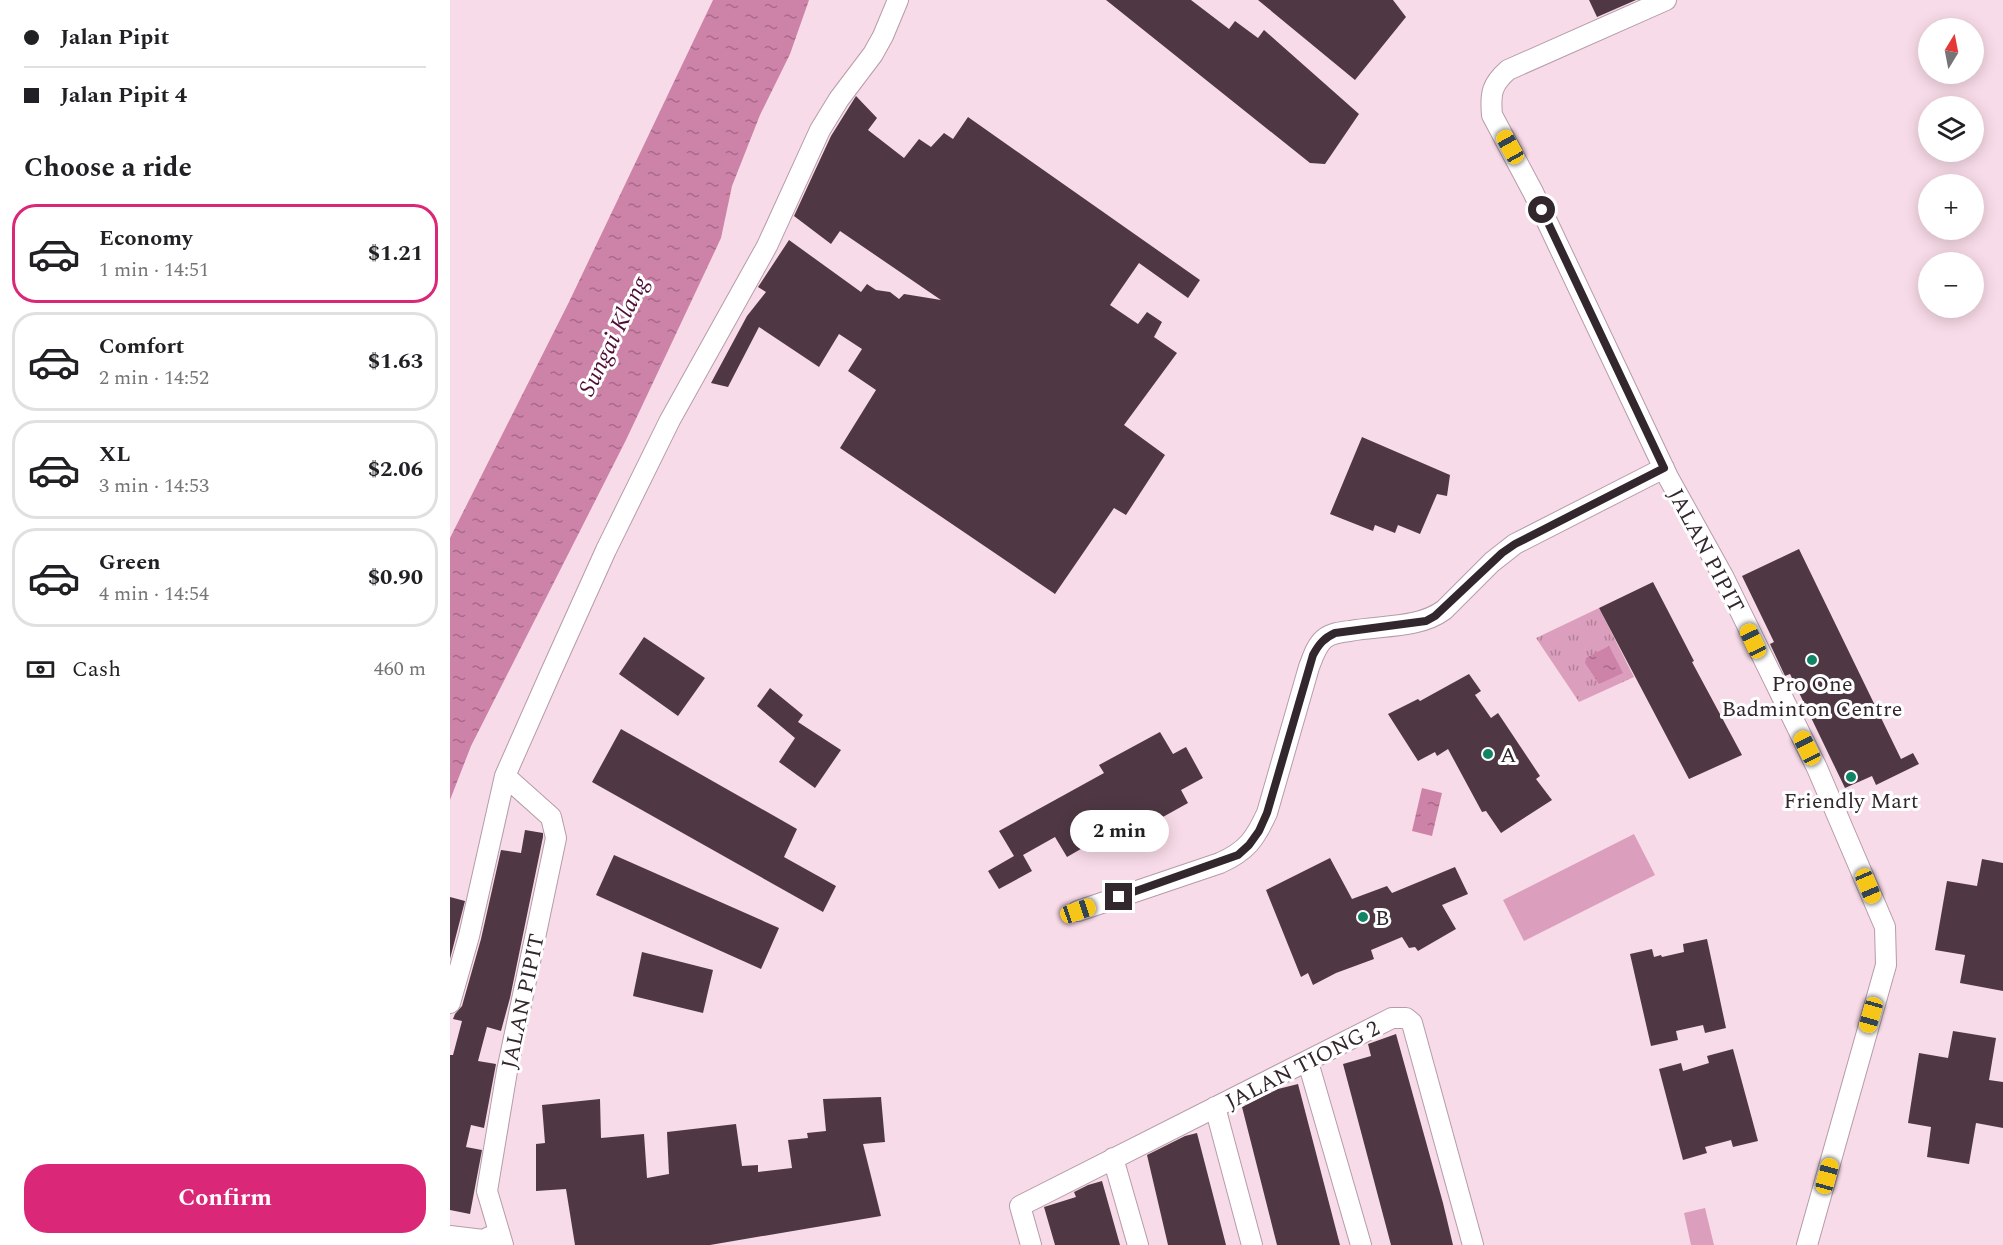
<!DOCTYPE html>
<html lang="en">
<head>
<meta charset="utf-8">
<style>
  :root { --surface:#fff; --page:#f6f6f6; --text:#202124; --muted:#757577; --line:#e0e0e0; --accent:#db2777 }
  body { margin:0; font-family:Spectral,serif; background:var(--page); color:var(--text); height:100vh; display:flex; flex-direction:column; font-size:22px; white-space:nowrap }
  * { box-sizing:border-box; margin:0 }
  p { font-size:20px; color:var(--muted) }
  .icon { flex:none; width:33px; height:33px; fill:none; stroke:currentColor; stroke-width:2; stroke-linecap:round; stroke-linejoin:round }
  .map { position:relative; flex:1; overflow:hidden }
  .side { display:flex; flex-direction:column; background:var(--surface); width:450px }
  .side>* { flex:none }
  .guide { display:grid; align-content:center; height:132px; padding:0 24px; background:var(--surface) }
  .needle { width:39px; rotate:10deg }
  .tools { position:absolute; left:1468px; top:18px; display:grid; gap:12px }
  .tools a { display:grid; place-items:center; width:66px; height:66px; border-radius:50%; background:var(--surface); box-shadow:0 3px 15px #0003; font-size:30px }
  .end { position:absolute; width:27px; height:27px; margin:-14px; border:8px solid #32272c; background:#fff; box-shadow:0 0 0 3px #fff }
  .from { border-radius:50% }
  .bubble { position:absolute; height:42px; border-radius:21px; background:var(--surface); box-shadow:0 3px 15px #0003; font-size:20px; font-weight:700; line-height:42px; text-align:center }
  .car { position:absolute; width:18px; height:36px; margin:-18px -9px; border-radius:8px; box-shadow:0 0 4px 2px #0007; background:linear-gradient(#f5c518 24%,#345 0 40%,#f5c518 0 76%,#345 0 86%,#f5c518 0) }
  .guide b { display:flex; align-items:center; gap:21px; height:57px; font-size:22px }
  .guide b+b { border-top:2px solid var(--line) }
  .guide i { width:15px; height:15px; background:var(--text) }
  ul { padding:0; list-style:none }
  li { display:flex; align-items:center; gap:18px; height:99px; margin:0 12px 9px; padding:0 12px; border:3px solid var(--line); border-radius:24px }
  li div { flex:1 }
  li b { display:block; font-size:22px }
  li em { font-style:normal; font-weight:700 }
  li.selected { border-color:var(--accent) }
  li>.icon { width:54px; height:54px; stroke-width:1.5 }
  h2 { padding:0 24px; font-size:27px; line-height:72px }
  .pay { display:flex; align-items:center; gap:15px; height:66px; padding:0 24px; font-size:22px }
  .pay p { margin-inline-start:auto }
  .primary-button { display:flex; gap:12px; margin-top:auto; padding:12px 24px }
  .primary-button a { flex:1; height:69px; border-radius:24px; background:var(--accent); color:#fff; font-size:24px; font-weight:700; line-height:69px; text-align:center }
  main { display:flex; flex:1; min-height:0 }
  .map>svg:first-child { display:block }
  .park { fill:url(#park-tufts) }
  .pitch { fill:#db9ebc }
  .water { fill:url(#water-ripples) }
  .building { fill:#4f3844 }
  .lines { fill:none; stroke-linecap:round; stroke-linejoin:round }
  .minor-casing { stroke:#b69ba8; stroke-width:22 }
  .minor { stroke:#fff; stroke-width:20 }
  .route { stroke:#32272c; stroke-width:8 }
  .poi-dot { fill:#108565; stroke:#fff; stroke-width:2 }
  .labels { text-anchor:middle; stroke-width:6; stroke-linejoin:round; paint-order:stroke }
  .street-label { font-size:22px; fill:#32272c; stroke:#fff }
  .poi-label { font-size:22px; fill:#32272c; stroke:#fff }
  .water-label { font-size:24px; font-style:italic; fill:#4f0c36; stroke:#fff }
</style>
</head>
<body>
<main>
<section class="side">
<div class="guide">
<b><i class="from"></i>Jalan Pipit</b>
<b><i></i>Jalan Pipit 4</b>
</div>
<h2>Choose a ride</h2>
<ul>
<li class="selected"><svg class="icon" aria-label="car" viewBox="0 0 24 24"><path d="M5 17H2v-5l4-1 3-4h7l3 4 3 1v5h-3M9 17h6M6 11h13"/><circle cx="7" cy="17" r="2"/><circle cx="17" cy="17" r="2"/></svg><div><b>Economy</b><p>1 min · 14:51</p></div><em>$1.21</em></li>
<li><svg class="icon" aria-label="car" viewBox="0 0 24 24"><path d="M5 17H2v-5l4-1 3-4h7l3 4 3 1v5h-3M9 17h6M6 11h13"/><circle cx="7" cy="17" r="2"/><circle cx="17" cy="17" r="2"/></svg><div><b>Comfort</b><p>2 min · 14:52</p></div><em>$1.63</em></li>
<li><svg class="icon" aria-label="car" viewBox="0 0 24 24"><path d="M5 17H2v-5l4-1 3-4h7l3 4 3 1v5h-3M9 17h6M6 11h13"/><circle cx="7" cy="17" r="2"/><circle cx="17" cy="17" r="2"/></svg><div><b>XL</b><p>3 min · 14:53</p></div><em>$2.06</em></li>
<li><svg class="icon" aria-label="car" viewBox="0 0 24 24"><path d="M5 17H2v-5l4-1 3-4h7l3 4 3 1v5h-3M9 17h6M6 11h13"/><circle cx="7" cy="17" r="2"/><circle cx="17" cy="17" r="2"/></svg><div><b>Green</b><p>4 min · 14:54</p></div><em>$0.90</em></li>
</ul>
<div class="pay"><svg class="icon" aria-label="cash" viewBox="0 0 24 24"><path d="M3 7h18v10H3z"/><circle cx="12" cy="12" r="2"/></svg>Cash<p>460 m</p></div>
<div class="primary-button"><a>Confirm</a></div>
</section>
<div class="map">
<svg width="1553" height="1245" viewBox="0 0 1553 1245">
  <defs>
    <pattern id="park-tufts" width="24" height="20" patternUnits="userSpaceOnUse" patternTransform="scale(1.5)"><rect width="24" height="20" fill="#db9ebc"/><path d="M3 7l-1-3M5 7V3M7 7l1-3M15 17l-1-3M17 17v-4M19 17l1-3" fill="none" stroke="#b28199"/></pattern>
    <pattern id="water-ripples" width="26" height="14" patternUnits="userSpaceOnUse" patternTransform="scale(1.5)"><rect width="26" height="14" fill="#cd82a8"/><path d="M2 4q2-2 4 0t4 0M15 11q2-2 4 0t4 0" fill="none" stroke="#a76a89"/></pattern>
  </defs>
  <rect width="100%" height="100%" fill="#f8dbe8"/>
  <path class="park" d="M1149,608L1184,677L1129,702L1086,638Z"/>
  <path class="pitch" d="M1184,834L1205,875L1074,941L1053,900Z
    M1255,1208L1264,1245H1241L1234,1213Z"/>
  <path class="water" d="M263,0H359L340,54L310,115L282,186L271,238L256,270L176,440L21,746L0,800V538L119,302Z
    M1159,646L1173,673L1149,684L1135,663L1136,658Z
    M972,788L992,793L982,836L962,831Z"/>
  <path class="building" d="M656,0H741L779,29L785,21L808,38L814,30L909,114L875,164L860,163Z
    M808,0H943L956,17L905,80Z
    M1139,0H1186L1147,17Z
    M406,96L427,118L418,130L454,158L469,139L481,147L494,133L503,139L518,117L750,280L738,298L689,263L660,305L688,324L697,312L712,322L704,337L727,353L674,425L715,455L676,515L664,508L605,594L390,448L426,390L398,371L412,349L389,334L369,367L309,327L278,387L261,383L297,316L316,292L308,287L339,240L411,292L417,284L426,290L440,292L449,299L454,294L491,300L390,231L381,244L344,216L381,136Z
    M912,437L1000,475L997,496L987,494L970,534L948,525L945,533L925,525L923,531L880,514Z
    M1349,549L1451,759L1463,753L1469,764L1426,785L1422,776L1395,788L1340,674L1335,676L1320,644L1324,642L1292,576Z
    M1203,582L1244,661L1242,662L1292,755L1239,779L1149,608Z
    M194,637L255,678L228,716L169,674Z
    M1019,674L1031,691L1025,695L1041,718L1048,713L1090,776L1086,779L1102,800L1051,833L1036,811L1032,812L998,749L987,756L985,752L968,761L938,714L968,699L970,701Z
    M320,688L353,715L348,722L391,750L365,788L329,762L345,738L307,706Z
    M171,729L347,829L334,857L386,886L373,912L142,782Z
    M710,732L723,754L736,747L753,778L731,790L738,803L668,842L662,831L617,857L605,837L573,855L582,871L549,889L538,871L564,856L549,831L654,773L649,765Z
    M75,830L93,833V837L60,998L51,1031L37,1027L28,1061L46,1064L34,1128L21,1125L16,1147L32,1150L20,1214L0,1210V1055H3L12,1021L3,1019L5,1014L12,1006L31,939L51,850L71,853Z
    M164,855L329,928L311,969L146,895Z
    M880,858L902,899L937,886L942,893L1005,867L1018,894L992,905L1006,929L968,951L965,947L959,948L952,937L921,950L924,959L886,973L863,985L858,973L851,977L816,890Z
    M1532,859L1553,863V991L1510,983L1515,955L1485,950L1497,881L1527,886Z
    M0,897L15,901L0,959Z
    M1257,939L1276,1028L1255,1033L1253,1025L1226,1031L1228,1040L1201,1046L1180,954L1202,949L1204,957L1211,955L1212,957L1234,952L1233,944Z
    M192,952L263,970L253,1013L183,996Z
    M1503,1031L1546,1038L1539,1080L1553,1082V1128L1526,1123L1519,1164L1477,1157L1481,1127L1458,1123L1469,1053L1498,1058Z
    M946,1034L993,1203L1003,1245H941L893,1064L921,1056L918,1044Z
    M1283,1049L1308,1141L1283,1147L1281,1140L1255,1147L1257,1153L1233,1160L1209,1069L1231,1063L1233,1071L1259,1063L1257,1056Z
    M848,1084L890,1245H827L792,1107L828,1089Z
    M431,1097L435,1142L413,1144L431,1216L260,1245H125L116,1189L86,1191V1144L95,1143L92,1105L150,1099L151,1138L194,1134L197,1178L219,1174L217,1132L286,1124L292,1166L308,1165V1172L342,1168L338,1140L358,1138L357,1133L376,1131L373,1099Z
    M747,1133L776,1245H718L697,1155L735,1136Z
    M652,1181L670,1245H605L594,1207L626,1197L624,1192L638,1185Z"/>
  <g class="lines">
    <g class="minor-casing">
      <path id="minor" d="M1216,0L1058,70C1042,84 1040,93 1042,115L1083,192L1218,477L1273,576L1367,768L1435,927L1436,965L1357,1245
        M628,911L770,863C797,851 805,839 817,813L859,667C863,657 866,646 874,639C881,633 891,632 900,631C931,625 968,629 994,610L1042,562L1065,544L1214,468
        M0,1003L19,936L55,776L101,672L156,550L220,420L317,246L370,130L389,99L423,54L433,36L448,0
        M858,1062L911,1245
        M765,1107L802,1245
        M663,1158L688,1245
        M0,1236L33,1240L48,1233
        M53,1245L37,1191L57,1071L106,838L101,817L55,776
        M581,1245L570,1206L942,1018H956L962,1023L1023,1245"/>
    </g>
    <use href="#minor" class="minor"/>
  </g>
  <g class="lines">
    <path class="route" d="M669,897L788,855L799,845L809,831L817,813L863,655C869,644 874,638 885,633L976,621L985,616L1052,553L1065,544L1214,468L1092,210"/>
  </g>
  <g class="poi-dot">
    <circle cx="1362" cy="660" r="6"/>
    <circle cx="1038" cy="754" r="6"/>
    <circle cx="1401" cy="777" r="6"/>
    <circle cx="913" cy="917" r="6"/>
  </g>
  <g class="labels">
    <g class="street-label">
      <text transform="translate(1257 550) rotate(62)" y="8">JALAN PIPIT</text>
      <text transform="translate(72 1001) rotate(-78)" y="8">JALAN PIPIT</text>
      <text transform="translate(852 1064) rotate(-27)" y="8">JALAN TIONG 2</text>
    </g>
    <g class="poi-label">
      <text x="1362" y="691">Pro One<tspan x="1362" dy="25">Badminton Centre</tspan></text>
      <text x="1050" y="762" text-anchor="start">A</text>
      <text x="1401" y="808">Friendly Mart</text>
      <text x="925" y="925" text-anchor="start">B</text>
    </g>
    <g class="water-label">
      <text transform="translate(163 336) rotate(-64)" y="8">Sungai Klang</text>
    </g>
  </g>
</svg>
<div class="tools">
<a><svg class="needle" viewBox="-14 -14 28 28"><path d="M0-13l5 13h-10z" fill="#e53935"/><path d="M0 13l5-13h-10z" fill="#757577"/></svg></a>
<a><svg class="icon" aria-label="layers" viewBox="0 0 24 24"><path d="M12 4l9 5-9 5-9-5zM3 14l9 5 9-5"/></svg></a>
<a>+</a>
<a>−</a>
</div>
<i class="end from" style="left:1092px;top:210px"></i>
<i class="end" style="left:669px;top:897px"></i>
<div class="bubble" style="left:620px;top:810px;width:99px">2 min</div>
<i class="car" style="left:1060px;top:147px;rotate:331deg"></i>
<i class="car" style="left:1303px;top:641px;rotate:335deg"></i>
<i class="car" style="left:1357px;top:748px;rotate:333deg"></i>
<i class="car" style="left:1418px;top:886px;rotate:157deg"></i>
<i class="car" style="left:628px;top:911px;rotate:71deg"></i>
<i class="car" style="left:1421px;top:1015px;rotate:196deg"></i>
<i class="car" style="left:1377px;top:1176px;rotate:15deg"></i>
</div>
</main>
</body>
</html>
